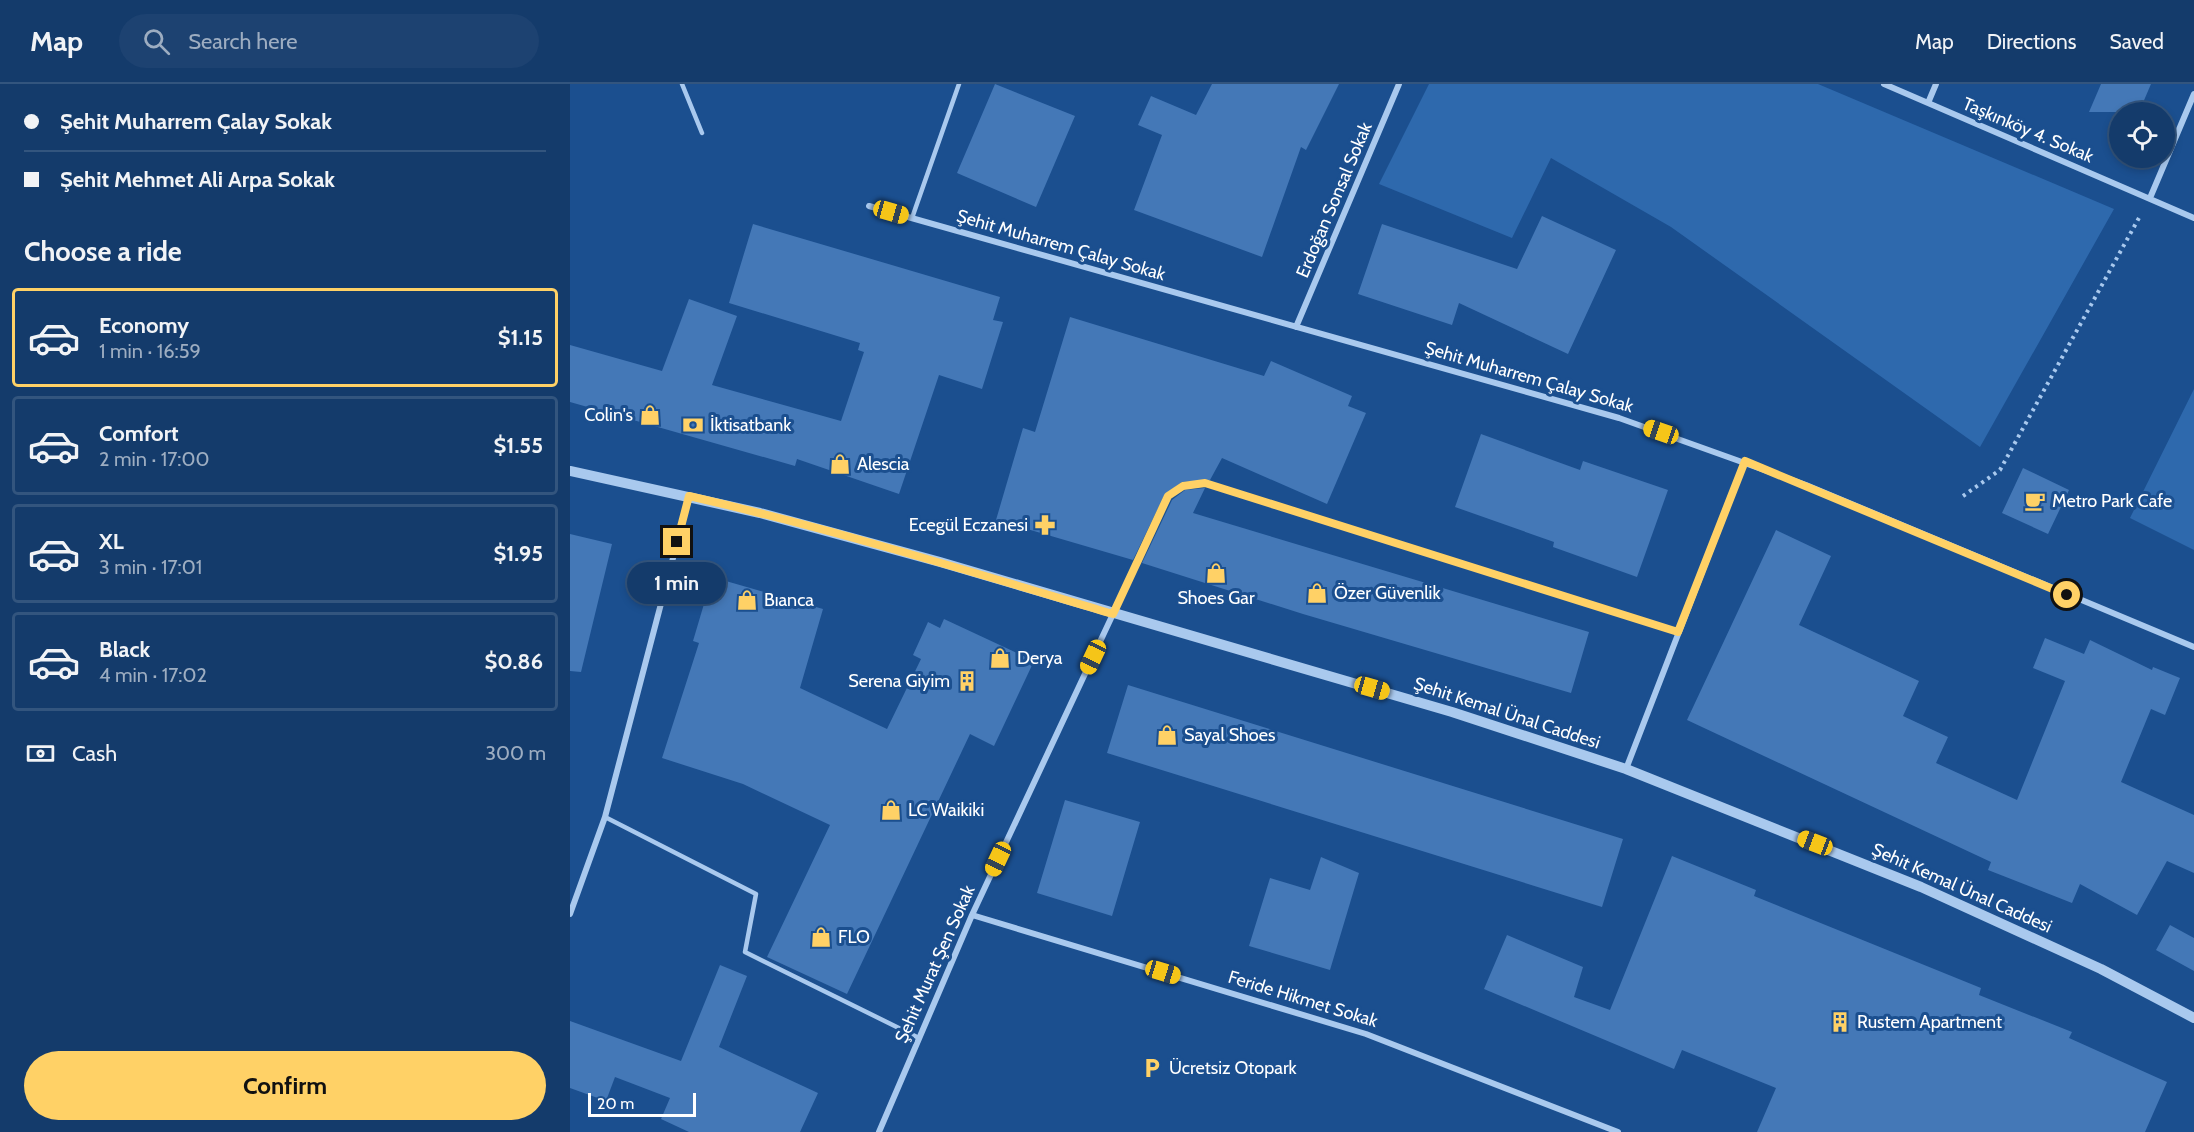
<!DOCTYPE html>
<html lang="en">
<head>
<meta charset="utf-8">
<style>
  :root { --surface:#143b6b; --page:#1d4271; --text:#f1f3f6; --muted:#9dadc1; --line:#33557e; --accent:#ffd166 }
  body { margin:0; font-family:Cabin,sans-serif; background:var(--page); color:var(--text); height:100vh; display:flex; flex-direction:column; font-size:22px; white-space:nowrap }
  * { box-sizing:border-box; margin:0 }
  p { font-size:20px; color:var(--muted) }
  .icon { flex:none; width:33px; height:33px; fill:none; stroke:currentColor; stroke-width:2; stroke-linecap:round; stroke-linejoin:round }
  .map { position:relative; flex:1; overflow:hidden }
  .details { display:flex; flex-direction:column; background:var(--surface); width:570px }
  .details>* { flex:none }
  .hud { display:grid; align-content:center; height:132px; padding:0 24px; background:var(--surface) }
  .fabs { position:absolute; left:1539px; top:18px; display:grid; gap:12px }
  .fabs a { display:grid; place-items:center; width:66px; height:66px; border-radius:50%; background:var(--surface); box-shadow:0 3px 9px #0003,0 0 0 2px var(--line); font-size:30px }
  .scale { position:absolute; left:18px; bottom:15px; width:108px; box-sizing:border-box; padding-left:6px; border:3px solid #fff; border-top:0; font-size:16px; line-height:21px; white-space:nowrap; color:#fff; -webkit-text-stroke:4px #1b4f8f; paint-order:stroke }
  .end { position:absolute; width:27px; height:27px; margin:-14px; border:8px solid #ffd166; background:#111; box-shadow:0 0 0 3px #111 }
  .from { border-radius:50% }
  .bubble { position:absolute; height:42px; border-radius:21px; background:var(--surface); box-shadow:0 3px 9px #0003,0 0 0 2px var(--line); font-size:20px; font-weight:700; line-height:42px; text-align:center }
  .car { position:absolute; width:18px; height:36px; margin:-18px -9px; border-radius:8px; box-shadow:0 0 4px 2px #0007; background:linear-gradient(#f5c518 24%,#345 0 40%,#f5c518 0 76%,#345 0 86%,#f5c518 0) }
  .hud b { display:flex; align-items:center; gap:21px; height:57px; font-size:22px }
  .hud b+b { border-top:2px solid var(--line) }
  .hud i { width:15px; height:15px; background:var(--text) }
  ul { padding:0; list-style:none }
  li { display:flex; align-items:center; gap:18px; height:99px; margin:0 12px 9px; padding:0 12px; border:3px solid var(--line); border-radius:6px }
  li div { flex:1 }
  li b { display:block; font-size:22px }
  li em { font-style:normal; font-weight:700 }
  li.on { border-color:var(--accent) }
  li>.icon { width:54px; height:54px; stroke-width:1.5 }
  h2 { padding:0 24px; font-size:27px; line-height:72px }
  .pay { display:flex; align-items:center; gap:15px; height:66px; padding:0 24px; font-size:22px }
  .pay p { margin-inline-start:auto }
  .action { display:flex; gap:12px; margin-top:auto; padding:12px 24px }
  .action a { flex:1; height:69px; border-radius:36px; background:var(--accent); color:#111; font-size:24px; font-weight:700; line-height:69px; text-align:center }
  header { display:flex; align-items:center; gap:36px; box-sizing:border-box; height:84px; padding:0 30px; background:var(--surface); border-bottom:2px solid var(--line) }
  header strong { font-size:28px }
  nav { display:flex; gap:33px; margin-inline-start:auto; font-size:21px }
  .search { width:420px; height:54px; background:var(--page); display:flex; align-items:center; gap:15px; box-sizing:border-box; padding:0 21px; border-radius:33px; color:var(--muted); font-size:22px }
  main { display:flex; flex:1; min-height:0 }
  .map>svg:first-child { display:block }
  .green { fill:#2e69ad }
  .building { fill:#4478b7 }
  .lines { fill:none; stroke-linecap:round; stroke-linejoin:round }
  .path { stroke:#a9c9ee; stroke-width:4; stroke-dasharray:3 4.5; stroke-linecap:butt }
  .service { stroke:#a9c9ee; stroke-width:4.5 }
  .minor { stroke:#a9c9ee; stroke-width:6 }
  .tertiary { stroke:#a9c9ee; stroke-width:10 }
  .route { stroke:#ffd166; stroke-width:8 }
  .labels { text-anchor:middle; stroke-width:6; stroke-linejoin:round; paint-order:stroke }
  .street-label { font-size:18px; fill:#fff; stroke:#1b4f8f }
  .poi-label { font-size:18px; fill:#fff; stroke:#1b4f8f; text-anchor:start }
</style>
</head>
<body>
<header>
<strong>Map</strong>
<div class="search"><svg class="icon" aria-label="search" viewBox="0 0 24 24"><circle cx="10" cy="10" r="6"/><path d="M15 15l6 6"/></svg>Search here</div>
<nav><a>Map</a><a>Directions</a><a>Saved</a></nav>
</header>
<main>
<section class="details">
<div class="hud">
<b><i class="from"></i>Şehit Muharrem Çalay Sokak</b>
<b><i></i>Şehit Mehmet Ali Arpa Sokak</b>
</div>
<h2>Choose a ride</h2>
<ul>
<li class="on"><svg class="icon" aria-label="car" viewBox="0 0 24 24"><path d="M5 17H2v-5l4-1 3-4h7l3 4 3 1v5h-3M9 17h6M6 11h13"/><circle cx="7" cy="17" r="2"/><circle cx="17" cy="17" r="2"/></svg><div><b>Economy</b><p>1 min · 16:59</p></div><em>$1.15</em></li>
<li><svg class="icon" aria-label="car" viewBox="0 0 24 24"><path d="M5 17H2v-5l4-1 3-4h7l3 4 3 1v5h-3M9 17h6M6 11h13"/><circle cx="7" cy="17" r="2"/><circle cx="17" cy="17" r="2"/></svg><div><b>Comfort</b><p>2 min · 17:00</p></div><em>$1.55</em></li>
<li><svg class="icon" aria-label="car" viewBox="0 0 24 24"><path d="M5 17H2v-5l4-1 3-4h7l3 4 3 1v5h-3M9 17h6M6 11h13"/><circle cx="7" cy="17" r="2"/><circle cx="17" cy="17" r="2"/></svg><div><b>XL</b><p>3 min · 17:01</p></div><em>$1.95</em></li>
<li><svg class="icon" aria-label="car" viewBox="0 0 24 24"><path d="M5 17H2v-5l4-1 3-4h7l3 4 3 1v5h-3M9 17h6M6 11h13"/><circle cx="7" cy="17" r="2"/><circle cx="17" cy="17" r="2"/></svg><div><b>Black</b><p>4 min · 17:02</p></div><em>$0.86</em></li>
</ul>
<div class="pay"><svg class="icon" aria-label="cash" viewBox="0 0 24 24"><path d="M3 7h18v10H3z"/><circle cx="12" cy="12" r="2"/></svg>Cash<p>300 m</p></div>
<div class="action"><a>Confirm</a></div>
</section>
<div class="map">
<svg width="1624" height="1048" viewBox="0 0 1624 1048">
  <rect width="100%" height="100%" fill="#1b4f8f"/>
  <path class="green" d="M859,0H1248L1544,125L1410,363L1101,143L981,74L942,154L809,100Z
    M1624,305V466L1560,434Z"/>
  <path class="building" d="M425,0L505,32L466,123L387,89Z
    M642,0H769L736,66L731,63L692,173L564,126L592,51L568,41L581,12L626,31Z
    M1531,0H1581L1569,28H1519Z
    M972,132L1046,166L998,270L889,219L882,241L788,210L812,140L947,185Z
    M183,140L430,213L423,236L433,238L412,305L369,291L329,410L227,375L225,382L0,318V261L92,287L119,215L167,232L142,301L271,337L294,268L288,266L290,259L159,219Z
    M500,233L694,292L701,277L782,312L778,322L796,329L757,420L652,374L640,396L612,398L595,410L563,476L426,436L453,344L465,348Z
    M911,350L1010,386L1013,377L1098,406L1067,493L983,463L984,458L885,423Z
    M1453,384L1499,406L1478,450L1432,429Z
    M635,404L623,429L1019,548L1001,609L733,530L572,479L602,416L615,406Z
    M1206,446L1261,472L1229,541L1349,597L1333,632L1378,653L1366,679L1447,716L1495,597L1463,584L1475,554L1514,570L1520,556L1582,586L1583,583L1610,594L1595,631L1581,625L1551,698L1624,731V789L1597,777L1567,831L1510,800L1502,819L1418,786L1421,778L1117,636Z
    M0,450L42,460L11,588L0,587Z
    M142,493L253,525L230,604L317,645L351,575L343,571L358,538L370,544L374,535L464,577L424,662L400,650L277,910L197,873L260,741L173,700L92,674L129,559L123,557Z
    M558,601L1053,755L1032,823L537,669Z
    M495,716L570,738L542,832L467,809Z
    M1102,772L1186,806L1184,812L1411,904L1409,911L1502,948L1499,954L1597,998L1575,1048H1187L1206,1004L1112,966L1104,985L914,905L937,851L1013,883L1004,913L1040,926Z
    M751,773L789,789L760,886L679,862L700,794L740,806Z
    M1600,841L1624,854V887L1586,866Z
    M150,881L177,892L149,963L248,1009L230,1048H119L91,1035L100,1014L45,993L36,1017L0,1004V937L111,977Z"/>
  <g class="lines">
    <path class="path" d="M1393,412L1430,386L1570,132"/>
    <path class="service" d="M112,0L132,49
      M342,134L389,0
      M544,527L598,413L613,402L635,399L1108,548
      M35,733L186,810L175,868L349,954"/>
    <path class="minor" d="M1314,0L1624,134
      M1358,19L1366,0
      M1580,114L1624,10
      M299,122L1049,334L1236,401L1624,563
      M726,243L829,0
      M1056,685L1175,377
      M0,830L35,733L119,413
      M402,831L796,950L1048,1048
      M309,1048L402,831L543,530"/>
    <path class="tertiary" d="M0,387L190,429L370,478L882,628L1056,685L1351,803L1531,885L1624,934"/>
  </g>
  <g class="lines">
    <path class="route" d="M107,458L119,412C262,445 402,488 543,530L598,412L613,402L635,399L1108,548L1175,377L1497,511"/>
  </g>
  <defs>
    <g id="shop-bare" transform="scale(1.62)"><path d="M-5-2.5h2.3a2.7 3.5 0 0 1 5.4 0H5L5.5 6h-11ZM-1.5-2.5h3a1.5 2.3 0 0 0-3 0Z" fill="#ffd166" stroke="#1b4f8f" stroke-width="2.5" paint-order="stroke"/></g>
    <g id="bank-bare" transform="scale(1.62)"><path d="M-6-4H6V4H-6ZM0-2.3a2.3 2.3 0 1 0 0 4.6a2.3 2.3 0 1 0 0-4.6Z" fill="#ffd166" stroke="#1b4f8f" stroke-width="2.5" paint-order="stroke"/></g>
    <g id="cafe-bare" transform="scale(1.62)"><path d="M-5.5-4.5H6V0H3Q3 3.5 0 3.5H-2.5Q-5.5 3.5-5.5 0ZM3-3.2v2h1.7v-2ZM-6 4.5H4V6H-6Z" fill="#ffd166" stroke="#1b4f8f" stroke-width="2.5" paint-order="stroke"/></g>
    <g id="pharmacy-bare" transform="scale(1.62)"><path d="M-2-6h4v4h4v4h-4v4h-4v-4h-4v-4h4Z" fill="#ffd166" stroke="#1b4f8f" stroke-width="2.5" paint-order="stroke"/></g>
    <g id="building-bare" transform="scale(1.62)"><path d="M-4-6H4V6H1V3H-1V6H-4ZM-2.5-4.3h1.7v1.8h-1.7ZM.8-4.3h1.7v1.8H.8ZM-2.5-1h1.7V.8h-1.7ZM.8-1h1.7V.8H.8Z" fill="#ffd166" stroke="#1b4f8f" stroke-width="2.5" paint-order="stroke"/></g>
    <g id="parking-bare" transform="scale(1.62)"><path d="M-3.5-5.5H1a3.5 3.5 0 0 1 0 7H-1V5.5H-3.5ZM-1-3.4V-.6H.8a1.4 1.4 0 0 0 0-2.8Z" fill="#ffd166" stroke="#1b4f8f" stroke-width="2.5" paint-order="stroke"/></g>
  </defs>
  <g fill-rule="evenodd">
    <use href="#shop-bare" x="80" y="331"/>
    <use href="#bank-bare" x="123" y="341"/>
    <use href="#shop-bare" x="270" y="380"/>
    <use href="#cafe-bare" x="1465" y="417"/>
    <use href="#pharmacy-bare" x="475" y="441"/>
    <use href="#shop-bare" x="646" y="489"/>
    <use href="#shop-bare" x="747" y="509"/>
    <use href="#shop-bare" x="177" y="516"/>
    <use href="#shop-bare" x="430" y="574"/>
    <use href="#building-bare" x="397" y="597"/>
    <use href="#shop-bare" x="597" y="651"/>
    <use href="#shop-bare" x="321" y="726"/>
    <use href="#shop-bare" x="251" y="853"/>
    <use href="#building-bare" x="1270" y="938"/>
    <use href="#parking-bare" x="582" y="984"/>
  </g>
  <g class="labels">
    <g class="street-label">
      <text transform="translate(1458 46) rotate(23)" y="6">Taşkınköy 4. Sokak</text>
      <text transform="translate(764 116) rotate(-67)" y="6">Erdoğan Sonsal Sokak</text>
      <text transform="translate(491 161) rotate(16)" y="6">Şehit Muharrem Çalay Sokak</text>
      <text transform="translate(959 293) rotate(16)" y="6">Şehit Muharrem Çalay Sokak</text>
      <text transform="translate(937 629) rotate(18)" y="6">Şehit Kemal Ünal Caddesi</text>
      <text transform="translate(1392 804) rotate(24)" y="6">Şehit Kemal Ünal Caddesi</text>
      <text transform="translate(365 880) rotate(-66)" y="6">Şehit Murat Şen Sokak</text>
      <text transform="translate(733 915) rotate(17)" y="6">Feride Hikmet Sokak</text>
    </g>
    <g class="poi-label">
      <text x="63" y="337" text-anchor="end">Colin's</text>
      <text x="140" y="347">İktisatbank</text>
      <text x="287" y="386">Alescia</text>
      <text x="1482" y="423">Metro Park Cafe</text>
      <text x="458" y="447" text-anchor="end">Ecegül Eczanesi</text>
      <text x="764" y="515">Özer Güvenlik</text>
      <text x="646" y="520" text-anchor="middle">Shoes Gar</text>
      <text x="194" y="522">Bıanca</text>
      <text x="447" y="580">Derya</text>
      <text x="380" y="603" text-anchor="end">Serena Giyim</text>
      <text x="614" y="657">Sayal Shoes</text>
      <text x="338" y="732">LC Waikiki</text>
      <text x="268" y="859">FLO</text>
      <text x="1287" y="944">Rustem Apartment</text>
      <text x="599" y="990">Ücretsiz Otopark</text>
    </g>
  </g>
</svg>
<div class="fabs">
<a><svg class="icon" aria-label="locate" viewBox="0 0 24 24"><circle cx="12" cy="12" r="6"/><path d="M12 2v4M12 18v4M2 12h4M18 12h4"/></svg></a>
</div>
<div class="scale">20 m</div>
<i class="end from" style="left:1497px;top:511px"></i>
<i class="end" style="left:107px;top:458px"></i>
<div class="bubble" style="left:57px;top:478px;width:99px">1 min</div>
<i class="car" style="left:321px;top:128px;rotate:106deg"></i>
<i class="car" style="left:1091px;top:348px;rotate:289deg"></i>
<i class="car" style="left:523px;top:573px;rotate:205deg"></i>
<i class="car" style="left:802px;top:604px;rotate:106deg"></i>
<i class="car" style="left:1245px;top:759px;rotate:291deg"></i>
<i class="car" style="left:428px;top:775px;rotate:205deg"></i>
<i class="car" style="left:593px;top:888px;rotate:107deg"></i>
</div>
</main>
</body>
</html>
